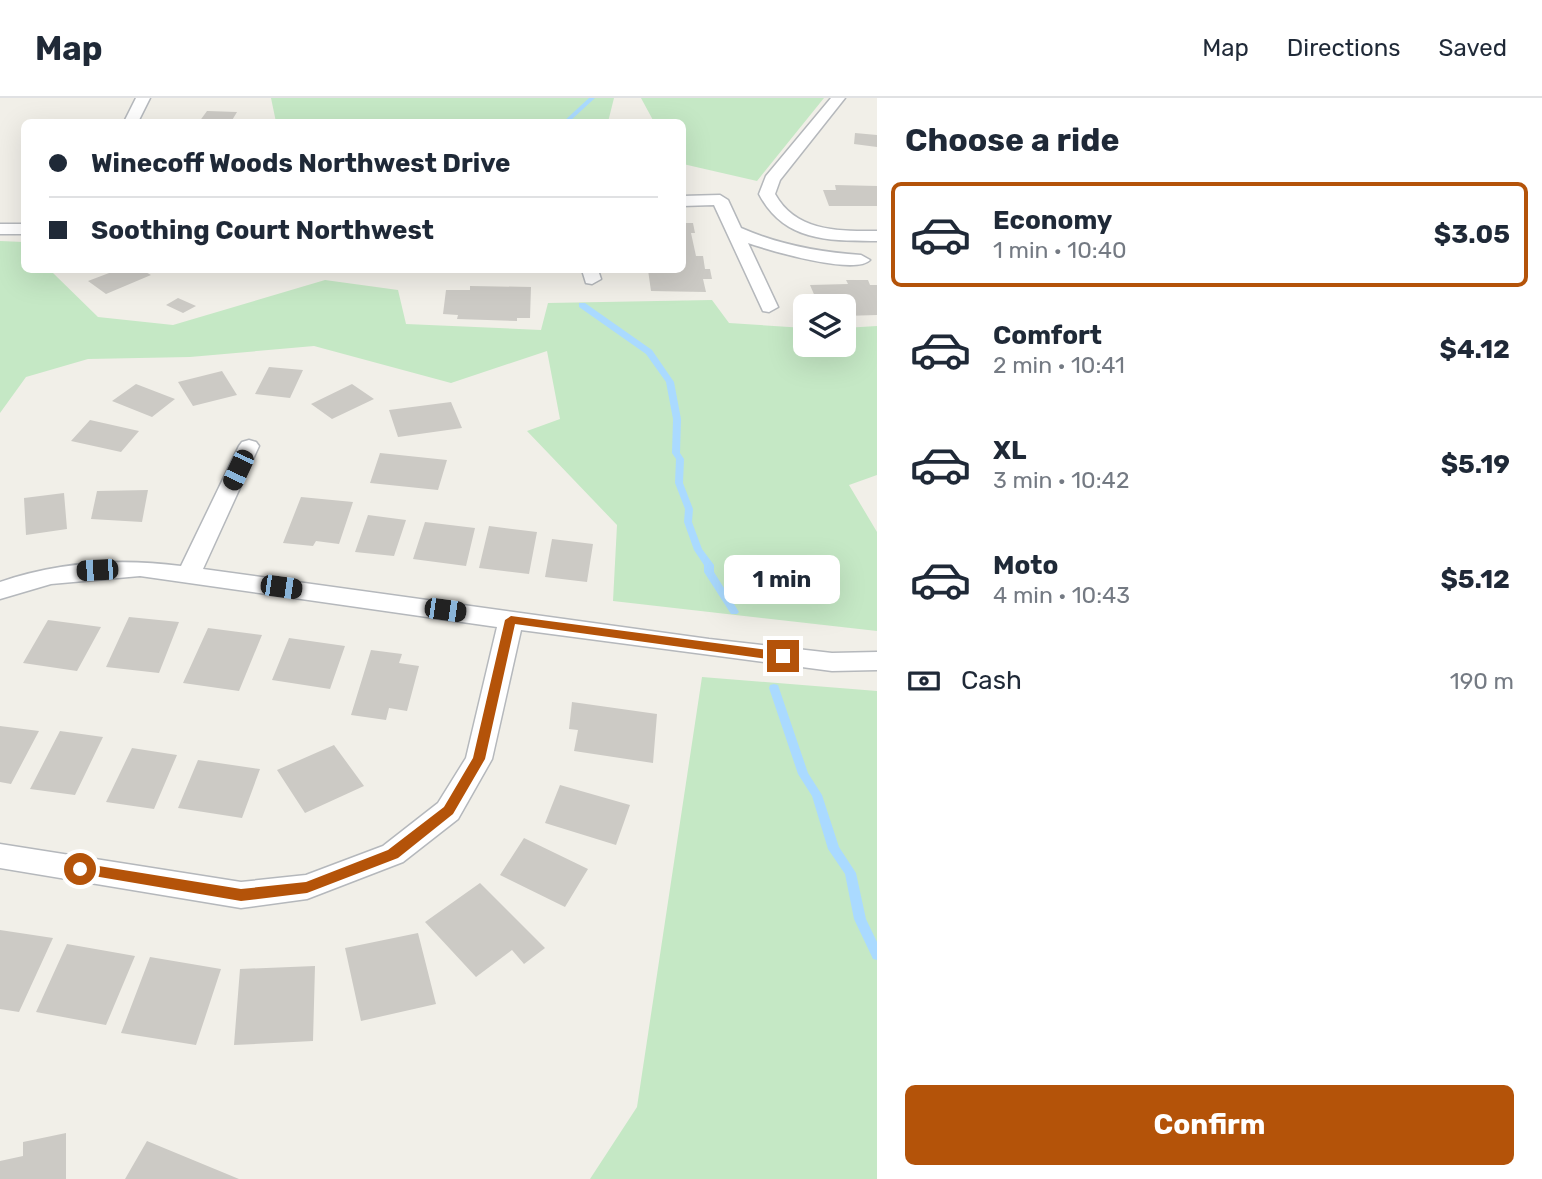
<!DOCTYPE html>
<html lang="en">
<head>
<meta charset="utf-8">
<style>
  :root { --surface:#fff; --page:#f2f2f3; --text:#1f2937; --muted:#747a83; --line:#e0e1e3; --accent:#b45309 }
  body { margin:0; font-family:Rubik,sans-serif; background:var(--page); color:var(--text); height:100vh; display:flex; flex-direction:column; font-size:26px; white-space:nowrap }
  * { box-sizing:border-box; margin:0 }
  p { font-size:23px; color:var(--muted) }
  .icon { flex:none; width:38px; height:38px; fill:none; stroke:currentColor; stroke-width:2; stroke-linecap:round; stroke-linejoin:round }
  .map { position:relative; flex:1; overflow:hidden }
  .details { display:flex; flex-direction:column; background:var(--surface); width:665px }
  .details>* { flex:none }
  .hud { position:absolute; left:21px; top:21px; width:665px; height:154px; border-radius:10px; box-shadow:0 7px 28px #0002; display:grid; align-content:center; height:154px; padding:0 28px; background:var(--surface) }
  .buttons { position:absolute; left:793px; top:196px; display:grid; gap:14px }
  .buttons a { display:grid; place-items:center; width:63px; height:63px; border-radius:10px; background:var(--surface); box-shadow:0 7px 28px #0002; font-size:35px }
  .end { position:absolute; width:32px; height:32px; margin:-16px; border:9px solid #b45309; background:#fff; box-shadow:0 0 0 4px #fff }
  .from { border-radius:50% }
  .bubble { position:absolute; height:49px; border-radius:10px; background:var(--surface); box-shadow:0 7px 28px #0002; font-size:23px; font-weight:700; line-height:49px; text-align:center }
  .car { position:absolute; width:21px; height:42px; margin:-21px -10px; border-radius:9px; box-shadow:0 0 5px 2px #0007; background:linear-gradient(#222 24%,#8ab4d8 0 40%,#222 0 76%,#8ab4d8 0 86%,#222 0) }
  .hud b { display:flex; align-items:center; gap:24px; height:66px; font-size:26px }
  .hud b+b { border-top:2px solid var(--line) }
  .hud i { width:18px; height:18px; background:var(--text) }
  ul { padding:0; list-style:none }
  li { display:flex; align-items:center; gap:21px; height:105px; margin:0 14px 10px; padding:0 14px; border:4px solid transparent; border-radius:10px }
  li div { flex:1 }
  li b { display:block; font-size:26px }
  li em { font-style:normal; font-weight:700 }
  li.active { border-color:var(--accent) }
  li>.icon { width:63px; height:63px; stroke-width:1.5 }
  h2 { padding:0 28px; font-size:32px; line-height:84px }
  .pay { display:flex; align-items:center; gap:18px; height:77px; padding:0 28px; font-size:26px }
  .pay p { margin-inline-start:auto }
  .button { display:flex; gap:14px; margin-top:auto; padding:14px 28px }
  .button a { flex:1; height:80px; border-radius:10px; background:var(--accent); color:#fff; font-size:28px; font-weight:700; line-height:80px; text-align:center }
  header { display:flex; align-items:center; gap:42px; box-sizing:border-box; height:98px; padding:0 35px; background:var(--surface); border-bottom:2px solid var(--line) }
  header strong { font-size:33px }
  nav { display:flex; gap:38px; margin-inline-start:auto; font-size:24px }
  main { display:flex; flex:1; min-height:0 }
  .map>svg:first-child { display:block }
  .green { fill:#c5e8c5 }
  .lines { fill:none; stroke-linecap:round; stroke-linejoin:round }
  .stream { fill:#aadaff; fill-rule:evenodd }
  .building { fill:#cccac5 }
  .minor-casing { stroke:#b5b8bc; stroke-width:3 }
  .minor { fill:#fff; fill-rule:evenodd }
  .route { fill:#b45309 }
</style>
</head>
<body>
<header>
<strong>Map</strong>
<nav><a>Map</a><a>Directions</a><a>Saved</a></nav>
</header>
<main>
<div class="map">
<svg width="877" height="1081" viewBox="0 0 877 1081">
  <rect width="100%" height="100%" fill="#f1efe8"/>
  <path class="green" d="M271,0H614L608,24H276Z
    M641,0H824L757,83L683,66L682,24H654Z
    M0,143L24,144V172H56L53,175L98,219L173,227L325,182L398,192L406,226L541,232L548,205L712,202L729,225L805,230V247H844V230L877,228V377L849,387L877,434V533L613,503L617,427L527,333L560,321L547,253L451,285L314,248L190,259L88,261L26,279L0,315Z
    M702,579L877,593V1081H590L637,1009Z"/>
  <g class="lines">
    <path class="stream" d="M589,0H595L569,24H563Z
      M579,205H585L652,252L674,284L681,321L680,355L684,361L683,385L693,411L692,424L702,451L714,467V474L739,514L737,516H731L704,474V467L694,452L684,424L685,411L675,385L676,361L672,355L673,321L666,284L646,256L579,209Z
      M774,586L778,587L779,590L808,675L822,697L839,749L856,775L866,821L877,844V862L873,861L854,821L845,776L828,751L812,698L798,676L769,590L770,587Z"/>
  </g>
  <path class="building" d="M207,13L237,14L231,24H199Z
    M855,35L877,37V49L854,46Z
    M835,87L877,88V108H829L823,92H836Z
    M682,125H693L695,135H691L696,158H703L705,171H710L712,181H703L706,194L651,193L648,172H682Z
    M117,172H142L151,177L106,196L88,183Z
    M846,182H868L870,187H877V217L844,218V208H819L810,187L848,186Z
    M470,188L531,189L530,220H517V223L457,221L458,217L443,216L446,192H470Z
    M178,200L196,208L183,215L166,207Z
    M269,269L303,272L290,300L255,296Z
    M222,273L237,297L193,308L178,284Z
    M136,286L175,301L152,319L112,303Z
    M352,286L374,301L332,321L311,306Z
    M451,304L462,330L398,339L389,312Z
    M90,322L139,333L121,354L71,343Z
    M380,355L447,362L438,392L370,385Z
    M148,392L142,424L91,421L97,393Z
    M64,395L67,431L26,437L24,400Z
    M301,399L353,404L339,446L316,443L313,448L283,445Z
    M368,417L406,422L394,458L355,454Z
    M425,424L475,430L466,468L413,461Z
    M489,428L537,434L529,476L479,470Z
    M552,441L593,446L587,484L545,479Z
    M129,519L179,524L159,575L106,569Z
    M48,522L101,529L77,573L23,565Z
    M208,530L262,537L239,593L183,585Z
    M289,540L345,548L330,591L272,582Z
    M371,552L402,556L399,565L419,568L407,613L389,610L386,622L351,617Z
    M572,604L657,616L653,665L574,653L578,632L569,631Z
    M0,628L39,633L11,686L0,684Z
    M60,633L103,639L75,697L30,691Z
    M334,647L364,688L305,715L277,672Z
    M132,650L177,657L154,711L106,704Z
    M198,662L260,671L242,720L178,710Z
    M560,687L630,707L616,747L545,725Z
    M524,740L588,771L565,809L500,777Z
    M480,785L545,850L524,866L512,852L476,879L425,824Z
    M0,832L53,840L19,914L0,911Z
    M418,835L436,906L361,923L345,850Z
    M67,846L135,858L106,927L36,914Z
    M150,859L221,871L196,947L121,935Z
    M315,868L313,943L234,947L240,871Z
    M66,1035V1081H0V1063L23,1058V1044Z
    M147,1043L239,1081H125Z"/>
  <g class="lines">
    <g class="minor-casing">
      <path id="minor" d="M136,0H150L138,24H124Z
        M831,0H845L780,82L775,96C796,134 838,133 877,133V143C829,143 784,144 759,96L766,78Z
        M720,97L728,102L741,130C780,147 819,154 861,157L870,162C855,178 768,152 748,145L778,209L769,214L763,213L714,107L682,108V98Z
        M0,126H24V136H0Z
        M582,172H598L601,181L592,186L586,185Z
        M249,342L256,344L259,348L203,471L709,541L832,555L877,554V572L832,573L521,532L492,661L458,721L403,764L307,801L241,810L0,770V746L241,784L306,777L383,748L438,705L466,660L497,529L140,478L51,486L0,501V484C58,464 120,460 181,468L239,348L242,344Z"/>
    </g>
    <use href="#minor" class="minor"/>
  </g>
  <path class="route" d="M511,518L783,554L788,558L783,563L515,526L485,661L453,716L398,760L307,795L241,803L76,775L74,771L80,765L241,791L306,784L388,752L444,709L473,660L505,522Z"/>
</svg>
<div class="buttons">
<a><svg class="icon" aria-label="layers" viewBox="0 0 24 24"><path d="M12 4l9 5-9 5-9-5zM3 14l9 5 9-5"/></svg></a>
</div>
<i class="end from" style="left:80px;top:771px"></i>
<i class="end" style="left:783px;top:558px"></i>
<div class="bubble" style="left:724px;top:457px;width:116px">1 min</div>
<i class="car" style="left:238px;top:372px;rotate:205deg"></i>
<i class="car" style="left:97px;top:472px;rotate:267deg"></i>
<i class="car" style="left:281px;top:489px;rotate:98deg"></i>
<i class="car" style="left:445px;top:512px;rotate:98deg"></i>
<div class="hud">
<b><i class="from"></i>Winecoff Woods Northwest Drive</b>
<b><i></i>Soothing Court Northwest</b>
</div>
</div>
<section class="details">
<h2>Choose a ride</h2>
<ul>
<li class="active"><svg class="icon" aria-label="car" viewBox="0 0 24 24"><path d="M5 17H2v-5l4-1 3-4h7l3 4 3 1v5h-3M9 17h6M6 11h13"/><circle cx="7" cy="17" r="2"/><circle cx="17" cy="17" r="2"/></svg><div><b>Economy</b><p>1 min · 10:40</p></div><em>$3.05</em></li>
<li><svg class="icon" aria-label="car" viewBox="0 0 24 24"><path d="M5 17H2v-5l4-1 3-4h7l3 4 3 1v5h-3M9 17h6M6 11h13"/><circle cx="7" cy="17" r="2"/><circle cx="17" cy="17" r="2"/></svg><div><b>Comfort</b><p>2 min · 10:41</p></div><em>$4.12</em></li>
<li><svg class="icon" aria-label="car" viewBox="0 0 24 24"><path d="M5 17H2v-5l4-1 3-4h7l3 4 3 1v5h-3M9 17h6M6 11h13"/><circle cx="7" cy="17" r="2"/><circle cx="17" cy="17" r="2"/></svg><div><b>XL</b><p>3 min · 10:42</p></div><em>$5.19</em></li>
<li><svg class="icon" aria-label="car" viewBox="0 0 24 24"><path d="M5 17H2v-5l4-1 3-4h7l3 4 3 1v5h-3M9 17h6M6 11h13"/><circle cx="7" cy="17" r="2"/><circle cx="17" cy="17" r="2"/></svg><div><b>Moto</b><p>4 min · 10:43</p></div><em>$5.12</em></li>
</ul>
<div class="pay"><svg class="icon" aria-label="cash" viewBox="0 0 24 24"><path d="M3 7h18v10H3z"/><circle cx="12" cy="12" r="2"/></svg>Cash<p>190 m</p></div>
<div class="button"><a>Confirm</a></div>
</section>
</main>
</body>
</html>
